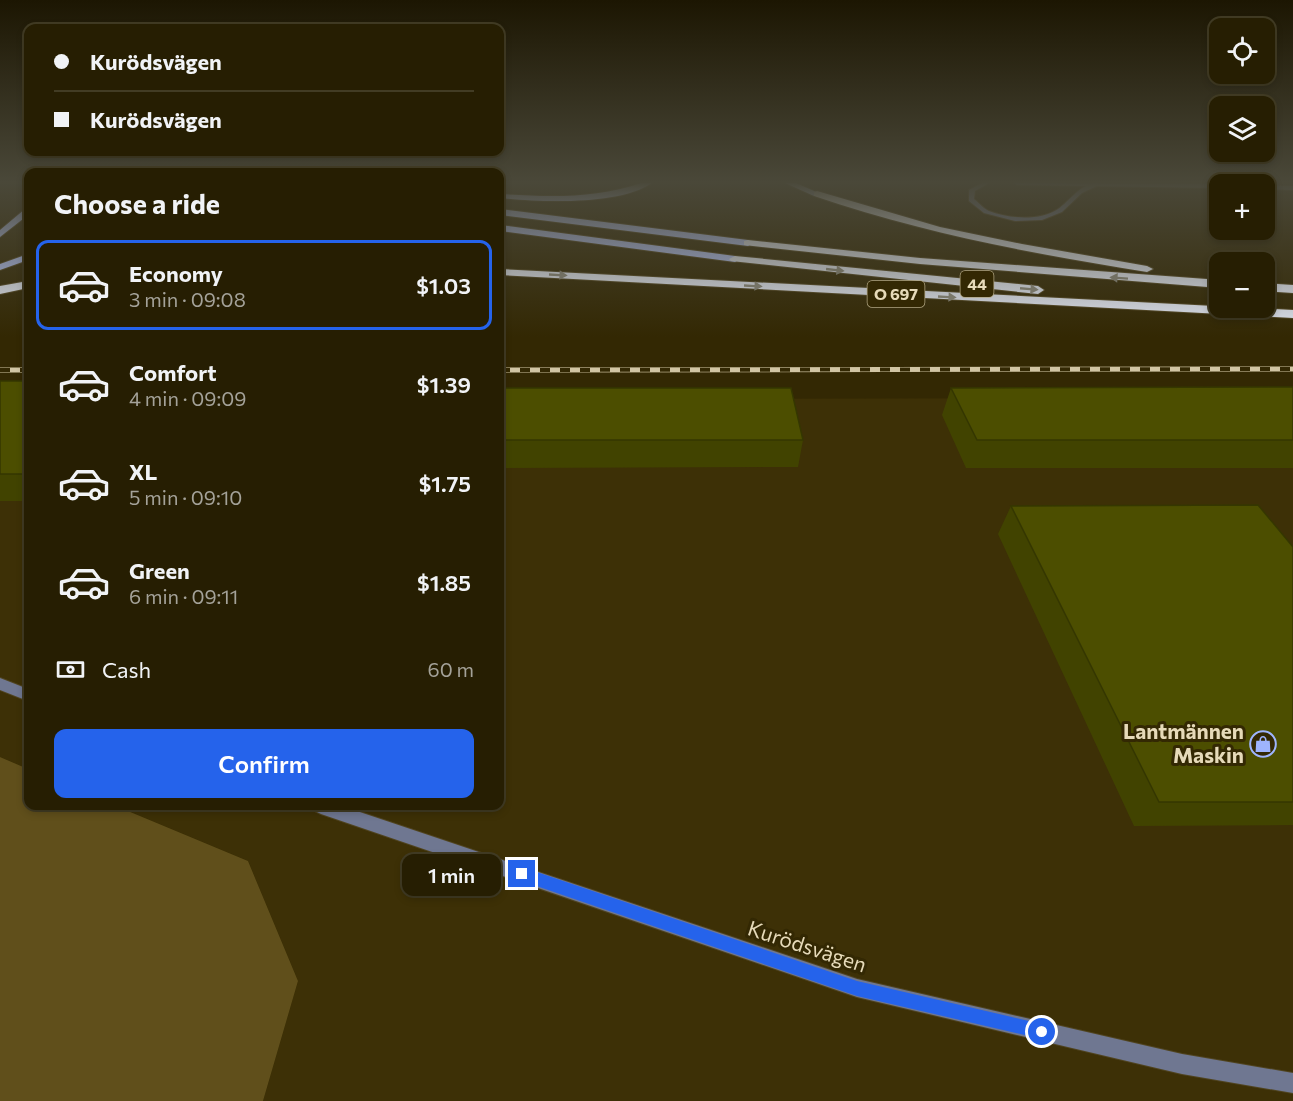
<!DOCTYPE html>
<html lang="en">
<head>
<meta charset="utf-8">
<style>
  :root { --surface:#261e02; --page:#2e270c; --text:#f1f3f6; --muted:#a4a299; --line:#423c24; --accent:#2563eb }
  body { margin:0; font-family:Commissioner,sans-serif; background:var(--page); color:var(--text); height:100vh; display:flex; flex-direction:column; font-size:22px; white-space:nowrap }
  * { box-sizing:border-box; margin:0 }
  p { font-size:20px; color:var(--muted) }
  .icon { flex:none; width:33px; height:33px; fill:none; stroke:currentColor; stroke-width:2; stroke-linecap:round; stroke-linejoin:round }
  .map { position:relative; flex:1; overflow:hidden }
  .panel { position:absolute; left:24px; top:168px; width:480px; height:642px; display:flex; flex-direction:column; background:var(--surface); border-radius:12px; box-shadow:0 3px 9px #0003,0 0 0 2px var(--line) }
  .panel>* { flex:none }
  .hud { position:absolute; left:24px; top:24px; width:480px; height:132px; border-radius:12px; box-shadow:0 3px 9px #0003,0 0 0 2px var(--line); display:grid; align-content:center; height:132px; padding:0 30px; background:var(--surface) }
  .tools { position:absolute; left:1209px; top:18px; display:grid; gap:12px }
  .tools a { display:grid; place-items:center; width:66px; height:66px; border-radius:12px; background:var(--surface); box-shadow:0 3px 9px #0003,0 0 0 2px var(--line); font-size:30px }
  .end { position:absolute; width:27px; height:27px; margin:-14px; border:8px solid #2563eb; background:#fff; box-shadow:0 0 0 3px #fff }
  .from { border-radius:50% }
  .bubble { position:absolute; height:42px; border-radius:12px; background:var(--surface); box-shadow:0 3px 9px #0003,0 0 0 2px var(--line); font-size:20px; font-weight:600; line-height:42px; text-align:center }
  .hud b { display:flex; align-items:center; gap:21px; height:57px; font-size:22px }
  .hud b+b { border-top:2px solid var(--line) }
  .hud i { width:15px; height:15px; background:var(--text) }
  ul { padding:0; list-style:none }
  li { display:flex; align-items:center; gap:18px; height:90px; margin:0 12px 9px; padding:0 18px; border:3px solid transparent; border-radius:12px }
  li div { flex:1 }
  li b { display:block; font-size:22px }
  li em { font-style:normal; font-weight:600 }
  li.current { border-color:var(--accent) }
  li>.icon { width:54px; height:54px; stroke-width:1.5 }
  h2 { padding:0 30px; font-size:27px; line-height:72px }
  .pay { display:flex; align-items:center; gap:15px; height:66px; padding:0 30px; font-size:22px }
  .pay p { margin-inline-start:auto }
  .primary-button { display:flex; gap:12px; margin-top:auto; padding:12px 30px }
  .primary-button a { flex:1; height:69px; border-radius:12px; background:var(--accent); color:#fff; font-size:24px; font-weight:600; line-height:69px; text-align:center }
  .map>svg:first-child { display:block }
  .built { fill:#3d3006 }
  .green { fill:#604f1b }
  .lines { fill:none; stroke-linecap:round; stroke-linejoin:round }
  .service-casing { stroke:#504420; stroke-width:2 }
  .minor-casing { stroke:#504420; stroke-width:2 }
  .primary-casing { stroke:#504420; stroke-width:2 }
  .motorway-casing { stroke:#504420; stroke-width:2 }
  .service { fill:#6f7791; fill-rule:evenodd }
  .minor { fill:#6f7791; fill-rule:evenodd }
  .primary { fill:#b5c5fb; fill-rule:evenodd }
  .motorway { fill:#e2e7f3; fill-rule:evenodd }
  .rail-casing { stroke:#d1c5a4; stroke-width:5 }
  .rail { stroke:#332803; stroke-width:4; stroke-dasharray:10; stroke-linecap:butt }
  .wall { fill:#414300 }
  .building { fill:#4c4e00; stroke:#353700; stroke-width:1.5 }
  .oneway { fill:#8a887b }
  .route { fill:#2563eb }
  .labels { text-anchor:middle; stroke-width:6; stroke-linejoin:round; paint-order:stroke }
  .shield { fill:#332803; stroke:#b0a582; stroke-width:1.5 }
  .shield-label { font-size:16px; font-weight:bold; fill:#e6dab9 }
  .near-poi-label { font-size:21px; font-weight:bold; fill:#e6dab9; stroke:#332803; text-anchor:end }
  .near-street-label { font-size:21px; fill:#e6dab9; stroke:#332803 }
</style>
</head>
<body>
<div class="map">
<svg width="1293" height="1101" viewBox="0 0 1293 1101">
  <rect width="100%" height="100%" fill="#332803"/>
  <path class="built" d="M1293,398V1101H263L298,981L248,861L116,806H500V399Z
    M0,400H28V769L0,757Z"/>
  <path class="green" d="M0,757L28,769V806H116L248,861L298,981L263,1101H0Z"/>
  <g class="lines">
    <g class="service-casing">
      <path id="service" d="M982,183H989L975,191L974,199C979,203 984,209 989,211C1009,219 1041,221 1058,209C1071,200 1084,179 1101,184L1082,193L1062,212L1042,220L1015,221L984,213L969,201V190Z"/>
    </g>
    <g class="minor-casing">
      <path id="minor" d="M1014,183L1222,184H1220V188L1017,185Z
        M1264,185L1293,186V190L1264,189Z
        M0,678L28,689V701L0,690Z
        M313,806H342L857,979L1182,1054L1293,1073V1093L1182,1074L857,997L321,814L315,811Z"/>
    </g>
    <g class="primary-casing">
      <path id="primary" d="M641,183H652C619,206 539,202 500,198V194C548,197 595,199 641,183Z
        M785,183H796L821,194L814,196Z
        M25,209H28V215L0,237V230Z
        M500,209L748,240L753,243L748,246L500,215Z
        M500,225L735,256L740,259L735,262L500,231Z
        M28,254V260L0,270V264Z"/>
    </g>
    <g class="motorway-casing">
      <path id="motorway" d="M817,191L940,227L1022,244L1147,266L1153,269L1147,272C1034,254 922,233 814,196V192Z
        M748,240L920,258L1220,280V288L920,264L744,245V241Z
        M735,256L1038,286L1044,290L1038,294L731,261L729,259Z
        M500,269L1293,310V318L500,275Z
        M28,281V288L0,294V286Z
        M1264,283L1293,285V293L1264,291Z"/>
    </g>
    <use href="#service" class="service"/>
    <use href="#minor" class="minor"/>
    <use href="#primary" class="primary"/>
    <use href="#motorway" class="motorway"/>
    <g class="rail-casing">
      <path id="rail" d="M0,370H28
        M500,370L1293,369"/>
    </g>
    <use href="#rail" class="rail"/>
  </g>
  <path class="wall" d="M0,381H28V501H0Z
    M1293,387V468H966L942,415L951,388Z
    M500,388L803,440L798,467L500,468Z
    M1011,506L1293,547V825L1134,826L998,534Z"/>
  <path class="building" d="M0,381H28V474H0Z
    M1293,387V440H977L951,388Z
    M500,388H791L803,440H500Z
    M1258,505L1293,547V802H1159L1011,506Z"/>
  <defs><path id="oneway-solid" d="M-6-.8H1V-3.2L6.5 0L1 3.2V.8H-6Z" transform="scale(1.5)"/></defs>
  <g class="oneway">
    <use href="#oneway-solid" transform="translate(835 270) rotate(6)"/>
    <use href="#oneway-solid" transform="translate(558 275) rotate(3)"/>
    <use href="#oneway-solid" transform="translate(1119 278) rotate(-176)"/>
    <use href="#oneway-solid" transform="translate(753 286) rotate(3)"/>
    <use href="#oneway-solid" transform="translate(1029 289) rotate(5)"/>
    <use href="#oneway-solid" transform="translate(947 297) rotate(3)"/>
  </g>
  <linearGradient id="sky" x2="0" y2="1"><stop stop-color="#1c1602"/><stop offset="0.54" stop-color="#4a4839"/><stop offset="1" stop-color="#4a4839" stop-opacity="0"/></linearGradient>
  <rect width="1293" height="337" fill="url(#sky)"/>
  <path class="route" d="M522,867L857,981L1042,1024L1048,1026L1050,1032L1048,1037L1042,1039L857,996L522,881L517,879L515,874L517,869Z"/>
  <defs>
    <g id="shop-ring" transform="scale(1.35)"><circle r="9.5" fill="#332803" stroke="#9eb4fd" stroke-width="1.5"/><path d="M-5-2.5h2.3a2.7 3.5 0 0 1 5.4 0H5L5.5 6h-11ZM-1.5-2.5h3a1.5 2.3 0 0 0-3 0Z" fill="#9eb4fd"/></g>
  </defs>
  <g fill-rule="evenodd">
    <use href="#shop-ring" x="1263" y="744"/>
  </g>
  <g class="labels">
    <g class="shield">
      <rect x="960.5" y="271" width="33" height="26" rx="4.5"/>
      <rect x="867.5" y="281" width="57" height="26" rx="4.5"/>
    </g>
    <g class="shield-label">
      <text x="977" y="290">44</text>
      <text x="896" y="300">O 697</text>
    </g>
    <g class="near-poi-label">
      <text x="1244" y="739">Lantmännen<tspan x="1244" dy="24">Maskin</tspan></text>
    </g>
    <g class="near-street-label">
      <text transform="translate(807 947) rotate(18)" y="7">Kurödsvägen</text>
    </g>
  </g>
</svg>
<div class="tools">
<a><svg class="icon" aria-label="locate" viewBox="0 0 24 24"><circle cx="12" cy="12" r="6"/><path d="M12 2v4M12 18v4M2 12h4M18 12h4"/></svg></a>
<a><svg class="icon" aria-label="layers" viewBox="0 0 24 24"><path d="M12 4l9 5-9 5-9-5zM3 14l9 5 9-5"/></svg></a>
<a>+</a>
<a>−</a>
</div>
<i class="end from" style="left:1042px;top:1032px"></i>
<i class="end" style="left:522px;top:874px"></i>
<div class="bubble" style="left:402px;top:854px;width:99px">1 min</div>
<div class="hud">
<b><i class="from"></i>Kurödsvägen</b>
<b><i></i>Kurödsvägen</b>
</div>
<section class="panel">
<h2>Choose a ride</h2>
<ul>
<li class="current"><svg class="icon" aria-label="car" viewBox="0 0 24 24"><path d="M5 17H2v-5l4-1 3-4h7l3 4 3 1v5h-3M9 17h6M6 11h13"/><circle cx="7" cy="17" r="2"/><circle cx="17" cy="17" r="2"/></svg><div><b>Economy</b><p>3 min · 09:08</p></div><em>$1.03</em></li>
<li><svg class="icon" aria-label="car" viewBox="0 0 24 24"><path d="M5 17H2v-5l4-1 3-4h7l3 4 3 1v5h-3M9 17h6M6 11h13"/><circle cx="7" cy="17" r="2"/><circle cx="17" cy="17" r="2"/></svg><div><b>Comfort</b><p>4 min · 09:09</p></div><em>$1.39</em></li>
<li><svg class="icon" aria-label="car" viewBox="0 0 24 24"><path d="M5 17H2v-5l4-1 3-4h7l3 4 3 1v5h-3M9 17h6M6 11h13"/><circle cx="7" cy="17" r="2"/><circle cx="17" cy="17" r="2"/></svg><div><b>XL</b><p>5 min · 09:10</p></div><em>$1.75</em></li>
<li><svg class="icon" aria-label="car" viewBox="0 0 24 24"><path d="M5 17H2v-5l4-1 3-4h7l3 4 3 1v5h-3M9 17h6M6 11h13"/><circle cx="7" cy="17" r="2"/><circle cx="17" cy="17" r="2"/></svg><div><b>Green</b><p>6 min · 09:11</p></div><em>$1.85</em></li>
</ul>
<div class="pay"><svg class="icon" aria-label="cash" viewBox="0 0 24 24"><path d="M3 7h18v10H3z"/><circle cx="12" cy="12" r="2"/></svg>Cash<p>60 m</p></div>
<div class="primary-button"><a>Confirm</a></div>
</section>
</div>
</body>
</html>
